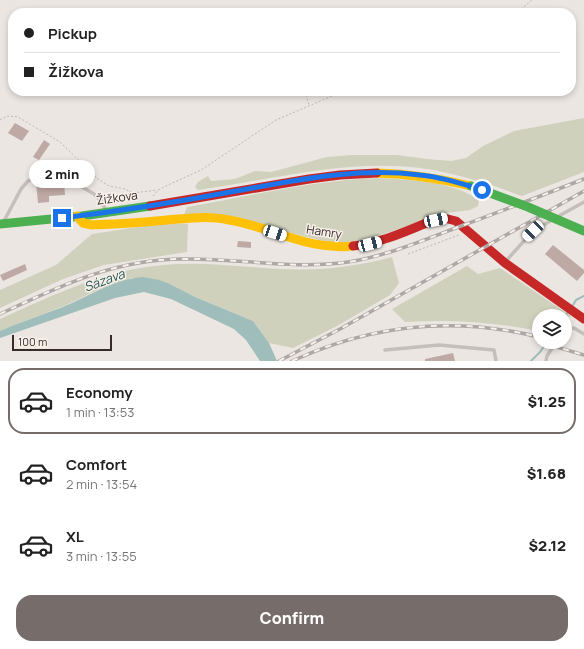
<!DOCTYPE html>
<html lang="en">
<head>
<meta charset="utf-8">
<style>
  :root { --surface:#fff; --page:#f2f2f2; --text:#222; --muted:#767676; --line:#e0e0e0; --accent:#766c6a }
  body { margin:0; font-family:Manrope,sans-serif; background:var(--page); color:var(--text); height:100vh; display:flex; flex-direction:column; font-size:15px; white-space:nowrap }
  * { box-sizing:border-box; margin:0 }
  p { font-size:13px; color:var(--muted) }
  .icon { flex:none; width:22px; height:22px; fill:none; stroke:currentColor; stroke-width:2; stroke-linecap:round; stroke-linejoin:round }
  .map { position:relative; height:361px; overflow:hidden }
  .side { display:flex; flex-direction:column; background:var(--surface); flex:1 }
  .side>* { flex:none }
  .top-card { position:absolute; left:8px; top:8px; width:568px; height:88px; border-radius:16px; box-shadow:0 2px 6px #0003; display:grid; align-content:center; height:88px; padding:0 16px; background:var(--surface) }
  .fabs { position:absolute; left:532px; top:309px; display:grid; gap:8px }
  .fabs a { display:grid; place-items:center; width:40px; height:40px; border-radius:50%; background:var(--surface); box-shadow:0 2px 6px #0003; font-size:20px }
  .scale { position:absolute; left:12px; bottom:10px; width:100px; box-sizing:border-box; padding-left:4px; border:2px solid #362b29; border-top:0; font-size:11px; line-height:14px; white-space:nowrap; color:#362b29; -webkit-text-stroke:3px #f9f0e9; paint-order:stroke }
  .end { position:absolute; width:18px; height:18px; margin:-9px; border:5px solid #1a73e8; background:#fff; box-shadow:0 0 0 2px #fff }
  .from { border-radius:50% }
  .bubble { position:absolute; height:28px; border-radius:14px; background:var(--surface); box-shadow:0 2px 6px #0003; font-size:13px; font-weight:800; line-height:28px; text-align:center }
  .car { position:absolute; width:12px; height:24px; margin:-12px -6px; border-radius:5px; box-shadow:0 0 3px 1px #0007; background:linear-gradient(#fff 24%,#345 0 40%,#fff 0 76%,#345 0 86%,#fff 0) }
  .top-card b { display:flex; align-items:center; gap:14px; height:38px; font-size:15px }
  .top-card b+b { border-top:1px solid var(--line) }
  .top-card i { width:10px; height:10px; background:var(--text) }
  ul { padding:7px 0 0; list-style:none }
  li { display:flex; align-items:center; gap:12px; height:66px; margin:0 8px 6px; padding:0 8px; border:2px solid transparent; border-radius:16px }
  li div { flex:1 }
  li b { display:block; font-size:15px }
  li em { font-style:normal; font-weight:800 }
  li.active { border-color:var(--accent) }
  li>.icon { width:36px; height:36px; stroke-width:1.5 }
  .action { display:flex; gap:8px; margin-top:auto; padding:8px 16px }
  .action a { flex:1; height:46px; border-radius:16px; background:var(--accent); color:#fff; font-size:16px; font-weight:800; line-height:46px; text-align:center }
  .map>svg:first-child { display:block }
  .green { fill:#cfd1bc }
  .water { fill:#9ebdbb }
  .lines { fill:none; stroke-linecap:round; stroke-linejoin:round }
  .stream { stroke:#9ebdbb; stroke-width:2 }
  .building { fill:#bfa9a4 }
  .path { stroke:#beb6b2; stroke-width:1; stroke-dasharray:2 2; stroke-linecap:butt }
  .lane { stroke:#c5beba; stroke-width:3.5 }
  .fast { stroke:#4caf50; stroke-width:9 }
  .slow { stroke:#ffc107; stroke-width:9 }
  .jam { stroke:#c62828; stroke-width:9 }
  .rail-casing { stroke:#ada7a5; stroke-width:3.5 }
  .rail { stroke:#f9f0e9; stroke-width:2; stroke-dasharray:6; stroke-linecap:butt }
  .fast-bridge { stroke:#4caf50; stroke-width:9 }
  .route { stroke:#1a73e8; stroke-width:5 }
  .labels { text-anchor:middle; stroke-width:3; stroke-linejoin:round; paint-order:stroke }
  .street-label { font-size:12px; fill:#362b29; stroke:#f9f0e9 }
  .water-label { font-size:13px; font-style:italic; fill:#205553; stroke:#f9f0e9 }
</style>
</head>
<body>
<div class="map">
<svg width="584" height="361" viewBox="0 0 584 361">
  <rect width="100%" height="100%" fill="#ece6e2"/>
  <path class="green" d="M584,118V172L522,196C512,193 502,188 491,185C468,178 444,171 420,168C345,159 272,180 198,190L195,187L198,182L208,176L211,181L235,179L255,171L271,172L327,157L351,155H397L427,159L451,161L466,158L483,146L514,131Z
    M379,178C411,180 452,181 479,200L478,206L470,210L446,213L384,234L342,245L290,233L233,216L184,215L187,207C251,196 314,180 379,178Z
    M164,223L188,224L187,252L104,265L63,279L0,308V290L56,265L92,234Z
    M392,257L399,283L390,295L337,326L293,348L269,343L253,321L195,297L170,284L132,278L91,293L64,306L0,331V319C53,295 104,270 163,265C202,261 241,267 281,269C319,271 355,267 392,257Z
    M467,266L478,274L500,268L571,316L565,319V316H539V331C494,322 451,319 405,322L392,309Z"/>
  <path class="water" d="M143,277L159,280L170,284L195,297L253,321L269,343L277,361H260L246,340L234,329L171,299L144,292L115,298L0,338V331C21,322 42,315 63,307C89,296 115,279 143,277Z"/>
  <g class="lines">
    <path class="stream" d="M572,307L576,300L584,296
      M565,316L568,312
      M531,361L540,352L547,342"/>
  </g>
  <path class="building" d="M15,123L29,131L22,141L8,133Z
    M44,140L50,144L39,160L33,157Z
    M61,180L64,181L65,195L49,196V202L38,203L36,182Z
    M238,241L251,242V248L237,247Z
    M553,245L584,270V273L577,281L545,254Z
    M25,264L27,270L3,281L0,275Z
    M453,353L455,361H425V359Z"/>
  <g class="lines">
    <path class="path" d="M514,13L520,10L532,0
      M305,91L309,105
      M0,120L8,116L18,117L60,142L98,179L109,186L125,189L133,193L135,199
      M133,193L157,190
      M153,196L158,190L168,185L201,170L276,120L344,91
      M408,254L459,235"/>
    <path class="lane" d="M557,217L584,202
      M4,221L21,189L28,181L35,178L61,177L70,180L94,194L100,200L106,210
      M505,262L533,231L552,220
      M565,330L574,328L584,334
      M385,350L439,345L494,350L496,361
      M546,361L547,356L556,342"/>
    <path class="fast" d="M0,224L82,216L150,206"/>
    <path class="slow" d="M377,173C411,174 438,178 471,186
      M77,216L83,223L92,225C113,224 135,223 156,221C180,219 205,215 229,220C272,227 308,251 353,246"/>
    <path class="jam" d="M150,206L309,179L340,175L377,173
      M353,246C382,243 409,230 436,219L444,218L456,221L505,263L584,319"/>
    <g class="rail-casing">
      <path id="rail" d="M0,314C60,286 115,259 183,259C238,258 293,270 348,262C387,256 424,240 461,226C502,211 543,195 584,179
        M540,342L584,355
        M279,361L340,329L584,191
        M292,361C372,324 454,316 539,337"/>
    </g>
    <use href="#rail" class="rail"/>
    <path class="fast-bridge" d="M471,186L528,207L584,231"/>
  </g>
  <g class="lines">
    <path class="route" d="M62,218C120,211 178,202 236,191C297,180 357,167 420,175C441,177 461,183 482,190"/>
  </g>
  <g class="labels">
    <g class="street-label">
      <text transform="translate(117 198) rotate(-8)" y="4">Žižkova</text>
      <text transform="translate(324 232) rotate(9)" y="4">Hamry</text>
    </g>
    <g class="water-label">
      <text transform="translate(104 280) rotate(-20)" y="5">Sázava</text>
    </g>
  </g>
</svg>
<div class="fabs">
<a><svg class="icon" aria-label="layers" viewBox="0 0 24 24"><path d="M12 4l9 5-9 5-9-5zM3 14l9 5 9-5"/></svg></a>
</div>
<div class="scale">100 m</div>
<i class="end from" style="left:482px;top:190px"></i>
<i class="end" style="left:62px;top:218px"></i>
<div class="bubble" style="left:29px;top:160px;width:66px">2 min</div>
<i class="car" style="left:436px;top:220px;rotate:78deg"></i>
<i class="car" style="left:533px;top:231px;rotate:226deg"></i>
<i class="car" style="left:275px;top:233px;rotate:108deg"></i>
<i class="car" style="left:370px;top:244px;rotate:75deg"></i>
<div class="top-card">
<b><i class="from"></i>Pickup</b>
<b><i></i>Žižkova</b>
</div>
</div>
<section class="side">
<ul>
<li class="active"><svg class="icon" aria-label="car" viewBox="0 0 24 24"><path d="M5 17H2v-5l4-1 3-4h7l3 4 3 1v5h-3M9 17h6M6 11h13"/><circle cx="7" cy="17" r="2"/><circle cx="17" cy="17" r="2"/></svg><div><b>Economy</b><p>1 min · 13:53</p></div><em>$1.25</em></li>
<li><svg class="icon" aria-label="car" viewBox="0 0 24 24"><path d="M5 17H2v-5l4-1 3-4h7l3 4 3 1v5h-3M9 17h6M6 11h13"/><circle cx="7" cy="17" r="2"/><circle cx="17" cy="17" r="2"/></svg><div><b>Comfort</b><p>2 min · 13:54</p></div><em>$1.68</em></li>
<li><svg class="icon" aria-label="car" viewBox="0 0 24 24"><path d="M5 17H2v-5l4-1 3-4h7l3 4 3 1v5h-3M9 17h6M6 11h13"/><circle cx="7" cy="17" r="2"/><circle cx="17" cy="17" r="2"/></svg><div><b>XL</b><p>3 min · 13:55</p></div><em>$2.12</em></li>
</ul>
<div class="action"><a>Confirm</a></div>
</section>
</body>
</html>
